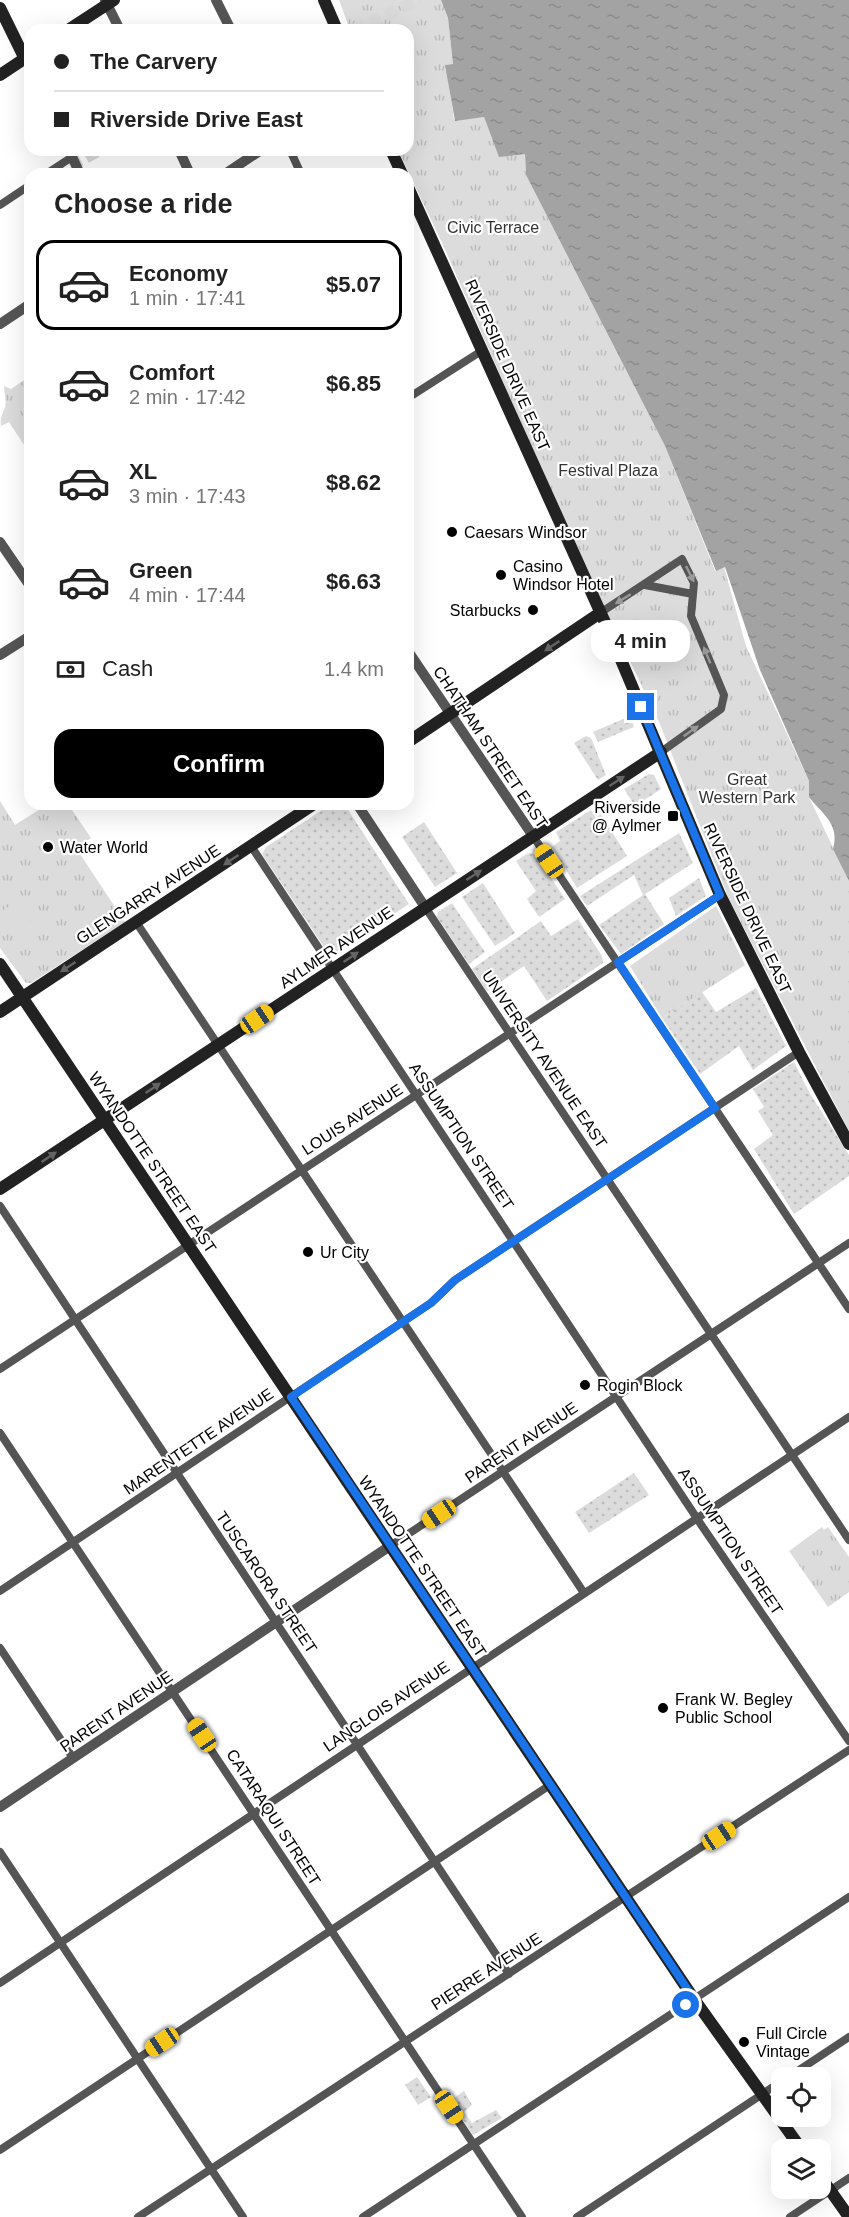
<!DOCTYPE html>
<html lang="en">
<head>
<meta charset="utf-8">
<style>
  :root { --surface:#fff; --page:#f2f2f2; --text:#222; --muted:#767676; --line:#e0e0e0; --accent:#000 }
  body { margin:0; font-family:Helvetica,sans-serif; background:var(--page); color:var(--text); height:100vh; display:flex; flex-direction:column; font-size:22px; white-space:nowrap }
  * { box-sizing:border-box; margin:0 }
  p { font-size:20px; color:var(--muted) }
  .icon { flex:none; width:33px; height:33px; fill:none; stroke:currentColor; stroke-width:2; stroke-linecap:round; stroke-linejoin:round }
  .map { position:relative; flex:1; overflow:hidden }
  .sheet { position:absolute; left:24px; top:168px; width:390px; height:642px; display:flex; flex-direction:column; background:var(--surface); border-radius:18px; box-shadow:0 6px 24px #0002 }
  .sheet>* { flex:none }
  .banner { position:absolute; left:24px; top:24px; width:390px; height:132px; border-radius:18px; box-shadow:0 6px 24px #0002; display:grid; align-content:center; height:132px; padding:0 30px; background:var(--surface) }
  .fabs { position:absolute; left:771px; top:2067px; display:grid; gap:12px }
  .fabs a { display:grid; place-items:center; width:60px; height:60px; border-radius:12px; background:var(--surface); box-shadow:0 6px 24px #0002; font-size:30px }
  .end { position:absolute; width:27px; height:27px; margin:-14px; border:8px solid #1a73e8; background:#fff; box-shadow:0 0 0 3px #fff }
  .from { border-radius:50% }
  .bubble { position:absolute; height:42px; border-radius:18px; background:var(--surface); box-shadow:0 6px 24px #0002; font-size:20px; font-weight:800; line-height:42px; text-align:center }
  .car { position:absolute; width:18px; height:36px; margin:-18px -9px; border-radius:8px; box-shadow:0 0 4px 2px #0007; background:linear-gradient(#f5c518 24%,#345 0 40%,#f5c518 0 76%,#345 0 86%,#f5c518 0) }
  .banner b { display:flex; align-items:center; gap:21px; height:57px; font-size:22px }
  .banner b+b { border-top:2px solid var(--line) }
  .banner i { width:15px; height:15px; background:var(--text) }
  ul { padding:0; list-style:none }
  li { display:flex; align-items:center; gap:18px; height:90px; margin:0 12px 9px; padding:0 18px; border:3px solid transparent; border-radius:18px }
  li div { flex:1 }
  li b { display:block; font-size:22px }
  li em { font-style:normal; font-weight:800 }
  li.on { border-color:var(--accent) }
  li>.icon { width:54px; height:54px; stroke-width:1.5 }
  h2 { padding:0 30px; font-size:27px; line-height:72px }
  .pay { display:flex; align-items:center; gap:15px; height:66px; padding:0 30px; font-size:22px }
  .pay p { margin-inline-start:auto }
  .action { display:flex; gap:12px; margin-top:auto; padding:12px 30px }
  .action a { flex:1; height:69px; border-radius:18px; background:var(--accent); color:#fff; font-size:24px; font-weight:800; line-height:69px; text-align:center }
  .map>svg:first-child { display:block }
  .grass { fill:url(#grass-dots) }
  .park { fill:url(#park-tufts) }
  .pitch { fill:#dcdcdc }
  .water { fill:url(#water-ripples) }
  .lines { fill:none; stroke-linecap:round; stroke-linejoin:round }
  .primary-tunnel { stroke:#d9d9d9; stroke-width:12; stroke-dasharray:12 6; stroke-linecap:butt }
  .minor { stroke:#555; stroke-width:8 }
  .tertiary { stroke:#555; stroke-width:10 }
  .secondary { stroke:#222; stroke-width:12 }
  .oneway { fill:#999 }
  .oneway2 { fill:#646464 }
  .route { stroke:#1a73e8; stroke-width:8 }
  .poi-dot { fill:#000; stroke:#fff; stroke-width:2 }
  .labels { text-anchor:middle; stroke-width:4.5; stroke-linejoin:round; paint-order:stroke }
  .park-label { font-size:16px; fill:#333; stroke:#fff }
  .street-label { font-size:16px; fill:#000; stroke:#fff }
  .poi-label { font-size:16px; fill:#000; stroke:#fff; text-anchor:start }
</style>
</head>
<body>
<div class="map">
<svg width="849" height="2217" viewBox="0 0 849 2217">
  <defs>
    <pattern id="grass-dots" width="8" height="8" patternUnits="userSpaceOnUse" patternTransform="scale(1.5)"><rect width="8" height="8" fill="#dcdcdc"/><path d="M2 2h.1M6 6h.1" fill="none" stroke="#bbb" stroke-width="1.8" stroke-linecap="round"/></pattern>
    <pattern id="park-tufts" width="24" height="20" patternUnits="userSpaceOnUse" patternTransform="scale(1.5)"><rect width="24" height="20" fill="#dcdcdc"/><path d="M3 7l-1-3M5 7V3M7 7l1-3M15 17l-1-3M17 17v-4M19 17l1-3" fill="none" stroke="#bbb"/></pattern>
    <pattern id="water-ripples" width="26" height="14" patternUnits="userSpaceOnUse" patternTransform="scale(1.5)"><rect width="26" height="14" fill="#a3a3a3"/><path d="M2 4q2-2 4 0t4 0M15 11q2-2 4 0t4 0" fill="none" stroke="#8b8b8b"/></pattern>
  </defs>
  <rect width="100%" height="100%" fill="#fff"/>
  <path class="grass" d="M630,716L634,727L598,742L593,732Z
    M586,736L591,738L606,775L598,780L574,743Z
    M649,774L654,775L661,789L635,806L624,789Z
    M331,804L335,807L345,805L409,904L330,956L262,854L266,847Z
    M591,810L596,818L601,814L627,856L577,888L552,847L560,841L556,832Z
    M424,822L457,873L435,887L402,837Z
    M679,833L693,863L645,894L664,924L621,954L599,925L643,895L634,875L587,906L580,896Z
    M528,853L535,854L565,899L539,917L527,899L536,891L516,861Z
    M699,878L706,896L676,916L669,898Z
    M483,883L515,933L495,946L462,897Z
    M452,903L485,952L469,964L437,917L438,912Z
    M578,919L602,956L603,963L547,1001L524,966L487,991L472,969L541,921L551,936Z
    M756,988L786,1046L753,1070L739,1046L700,1074L662,1018L702,992L716,1012Z
    M794,1062L809,1092L849,1155V1176L794,1214L754,1149L773,1135L758,1111L764,1107L753,1089Z
    M634,1473L649,1495L589,1533L575,1512Z
    M417,2077L431,2097L418,2105L405,2085Z
    M464,2091L472,2105L464,2112L472,2123L496,2110L502,2118L473,2135L450,2101Z"/>
  <path class="park" d="M339,0H441L448,18L453,64L446,65L454,120L484,117L499,156L525,153L526,175L665,446L715,571L724,567L746,646L809,781V797L849,881V1131L729,899L659,722L576,548L443,245L398,150H408V30H350Z
    M30,376V454L9,422L1,426C0,417 2,416 5,407C7,401 4,393 4,386L11,389Z
    M0,801L15,825L48,804H68L91,838L76,848L125,922L31,983H26L0,948Z
    M716,906L745,965L662,1018L630,966Z
    M822,1527L824,1530L828,1527L849,1557V1592L828,1607L789,1551Z"/>
  <path class="pitch" d="M14,902L37,930L24,942L0,913Z"/>
  <path class="water" d="M441,0H849V881L833,849C840,824 823,815 809,797V781L760,670L725,567L716,571L665,446L526,175L525,154L499,157L484,117L455,121L445,65L453,64L448,18Z"/>
  <g class="lines">
    <path class="primary-tunnel" d="M353,30L420,0
      M54,174L100,150"/>
    <path class="minor" d="M290,150L301,174
      M46,174L72,157
      M0,205L30,185
      M408,398L483,350
      M645,585L693,594L691,616L724,695L721,709L661,752
      M600,613L682,559L694,583L693,594
      M533,836L849,1309
      M251,846L702,1526L849,1741
      M425,907L849,1540
      M136,922L584,1593
      M0,1206L509,1974
      M0,1369L720,895
      M0,1433L522,2217
      M390,1546L849,1243
      M0,1591L431,1303L455,1280L799,1052
      M0,1648L73,1758
      M0,1852L243,2217
      M0,1983L849,1417
      M787,2078L849,2037
      M0,2150L550,1785
      M138,2217L849,1750
      M363,2217L849,1897
      M577,2217L782,2081
      M790,2217L849,2178"/>
    <path class="tertiary" d="M105,0L120,30
      M216,0L231,30
      M69,150L80,174
      M179,150L190,174
      M225,174L261,150
      M0,324L30,304
      M0,542L30,586
      M408,651L533,836
      M0,655L30,636
      M357,804L425,907
      M0,1807L390,1546"/>
    <path class="secondary" d="M324,0L337,30
      M0,8L25,59
      M68,30L114,0
      M0,75L30,55
      M391,150L402,174
      M408,187L608,629L720,895L799,1052L849,1144
      M408,742L600,613
      M0,964L694,1999L802,2150
      M0,1012L314,804
      M0,1189L661,752
      M820,2176L849,2217"/>
  </g>
  <defs><path id="oneway-solid" d="M-6-.8H1V-3.2L6.5 0L1 3.2V.8H-6Z" transform="scale(1.5)"/></defs>
  <g class="oneway">
    <use href="#oneway-solid" transform="translate(690 574) rotate(64)"/>
    <use href="#oneway-solid" transform="translate(623 599) rotate(148)"/>
    <use href="#oneway-solid" transform="translate(707 655) rotate(-112)"/>
    <use href="#oneway-solid" transform="translate(691 731) rotate(-35)"/>
  </g>
  <g class="oneway2">
    <use href="#oneway-solid" transform="translate(552 646) rotate(146)"/>
    <use href="#oneway-solid" transform="translate(617 781) rotate(-33)"/>
    <use href="#oneway-solid" transform="translate(231 860) rotate(146)"/>
    <use href="#oneway-solid" transform="translate(474 875) rotate(-33)"/>
    <use href="#oneway-solid" transform="translate(351 957) rotate(-34)"/>
    <use href="#oneway-solid" transform="translate(68 967) rotate(147)"/>
    <use href="#oneway-solid" transform="translate(153 1088) rotate(-34)"/>
    <use href="#oneway-solid" transform="translate(49 1157) rotate(-34)"/>
  </g>
  <g class="lines">
    <path class="route" d="M641,707L720,895L618,962L715,1108L455,1280L431,1303L291,1397L694,1999L686,2005"/>
  </g>
  <g class="poi-dot">
    <circle cx="452" cy="532" r="6"/>
    <circle cx="501" cy="575" r="6"/>
    <circle cx="533" cy="610" r="6"/>
    <rect x="667" y="810" width="12" height="12" rx="3"/>
    <circle cx="48" cy="847" r="6"/>
    <circle cx="308" cy="1252" r="6"/>
    <circle cx="585" cy="1385" r="6"/>
    <circle cx="663" cy="1708" r="6"/>
    <circle cx="744" cy="2042" r="6"/>
  </g>
  <g class="labels">
    <g class="park-label">
      <text x="493" y="233">Civic Terrace</text>
      <text x="608" y="476">Festival Plaza</text>
      <text x="747" y="785">Great<tspan x="747" dy="18">Western Park</tspan></text>
    </g>
    <g class="street-label">
      <text transform="translate(508 365) rotate(66)" y="6">RIVERSIDE DRIVE EAST</text>
      <text transform="translate(491 747) rotate(56)" y="6">CHATHAM STREET EAST</text>
      <text transform="translate(148 894) rotate(-33)" y="6">GLENGARRY AVENUE</text>
      <text transform="translate(748 908) rotate(65)" y="6">RIVERSIDE DRIVE EAST</text>
      <text transform="translate(336 947) rotate(-34)" y="6">AYLMER AVENUE</text>
      <text transform="translate(545 1059) rotate(56)" y="6">UNIVERSITY AVENUE EAST</text>
      <text transform="translate(352 1119) rotate(-33)" y="6">LOUIS AVENUE</text>
      <text transform="translate(462 1136) rotate(56)" y="6">ASSUMPTION STREET</text>
      <text transform="translate(153 1162) rotate(56)" y="6">WYANDOTTE STREET EAST</text>
      <text transform="translate(198 1441) rotate(-34)" y="6">MARENTETTE AVENUE</text>
      <text transform="translate(521 1442) rotate(-34)" y="6">PARENT AVENUE</text>
      <text transform="translate(731 1541) rotate(56)" y="6">ASSUMPTION STREET</text>
      <text transform="translate(423 1566) rotate(56)" y="6">WYANDOTTE STREET EAST</text>
      <text transform="translate(267 1582) rotate(56)" y="6">TUSCARORA STREET</text>
      <text transform="translate(386 1706) rotate(-34)" y="6">LANGLOIS AVENUE</text>
      <text transform="translate(116 1711) rotate(-34)" y="6">PARENT AVENUE</text>
      <text transform="translate(274 1817) rotate(57)" y="6">CATARAQUI STREET</text>
      <text transform="translate(486 1971) rotate(-33)" y="6">PIERRE AVENUE</text>
    </g>
    <g class="poi-label">
      <text x="464" y="538">Caesars Windsor</text>
      <text x="513" y="572">Casino<tspan x="513" dy="18">Windsor Hotel</tspan></text>
      <text x="521" y="616" text-anchor="end">Starbucks</text>
      <text x="661" y="813" text-anchor="end">Riverside<tspan x="661" dy="18">@ Aylmer</tspan></text>
      <text x="60" y="853">Water World</text>
      <text x="320" y="1258">Ur City</text>
      <text x="597" y="1391">Rogin Block</text>
      <text x="675" y="1705">Frank W. Begley<tspan x="675" dy="18">Public School</tspan></text>
      <text x="756" y="2039">Full Circle<tspan x="756" dy="18">Vintage</tspan></text>
    </g>
  </g>
</svg>
<div class="fabs">
<a><svg class="icon" aria-label="locate" viewBox="0 0 24 24"><circle cx="12" cy="12" r="6"/><path d="M12 2v4M12 18v4M2 12h4M18 12h4"/></svg></a>
<a><svg class="icon" aria-label="layers" viewBox="0 0 24 24"><path d="M12 4l9 5-9 5-9-5zM3 14l9 5 9-5"/></svg></a>
</div>
<i class="end from" style="left:686px;top:2005px"></i>
<i class="end" style="left:641px;top:707px"></i>
<div class="bubble" style="left:591px;top:620px;width:99px">4 min</div>
<i class="car" style="left:549px;top:861px;rotate:326deg"></i>
<i class="car" style="left:257px;top:1019px;rotate:56deg"></i>
<i class="car" style="left:439px;top:1514px;rotate:236deg"></i>
<i class="car" style="left:202px;top:1735px;rotate:326deg"></i>
<i class="car" style="left:719px;top:1836px;rotate:57deg"></i>
<i class="car" style="left:162px;top:2042px;rotate:236deg"></i>
<i class="car" style="left:449px;top:2107px;rotate:146deg"></i>
<div class="banner">
<b><i class="from"></i>The Carvery</b>
<b><i></i>Riverside Drive East</b>
</div>
<section class="sheet">
<h2>Choose a ride</h2>
<ul>
<li class="on"><svg class="icon" aria-label="car" viewBox="0 0 24 24"><path d="M5 17H2v-5l4-1 3-4h7l3 4 3 1v5h-3M9 17h6M6 11h13"/><circle cx="7" cy="17" r="2"/><circle cx="17" cy="17" r="2"/></svg><div><b>Economy</b><p>1 min · 17:41</p></div><em>$5.07</em></li>
<li><svg class="icon" aria-label="car" viewBox="0 0 24 24"><path d="M5 17H2v-5l4-1 3-4h7l3 4 3 1v5h-3M9 17h6M6 11h13"/><circle cx="7" cy="17" r="2"/><circle cx="17" cy="17" r="2"/></svg><div><b>Comfort</b><p>2 min · 17:42</p></div><em>$6.85</em></li>
<li><svg class="icon" aria-label="car" viewBox="0 0 24 24"><path d="M5 17H2v-5l4-1 3-4h7l3 4 3 1v5h-3M9 17h6M6 11h13"/><circle cx="7" cy="17" r="2"/><circle cx="17" cy="17" r="2"/></svg><div><b>XL</b><p>3 min · 17:43</p></div><em>$8.62</em></li>
<li><svg class="icon" aria-label="car" viewBox="0 0 24 24"><path d="M5 17H2v-5l4-1 3-4h7l3 4 3 1v5h-3M9 17h6M6 11h13"/><circle cx="7" cy="17" r="2"/><circle cx="17" cy="17" r="2"/></svg><div><b>Green</b><p>4 min · 17:44</p></div><em>$6.63</em></li>
</ul>
<div class="pay"><svg class="icon" aria-label="cash" viewBox="0 0 24 24"><path d="M3 7h18v10H3z"/><circle cx="12" cy="12" r="2"/></svg>Cash<p>1.4 km</p></div>
<div class="action"><a>Confirm</a></div>
</section>
</div>
</body>
</html>
